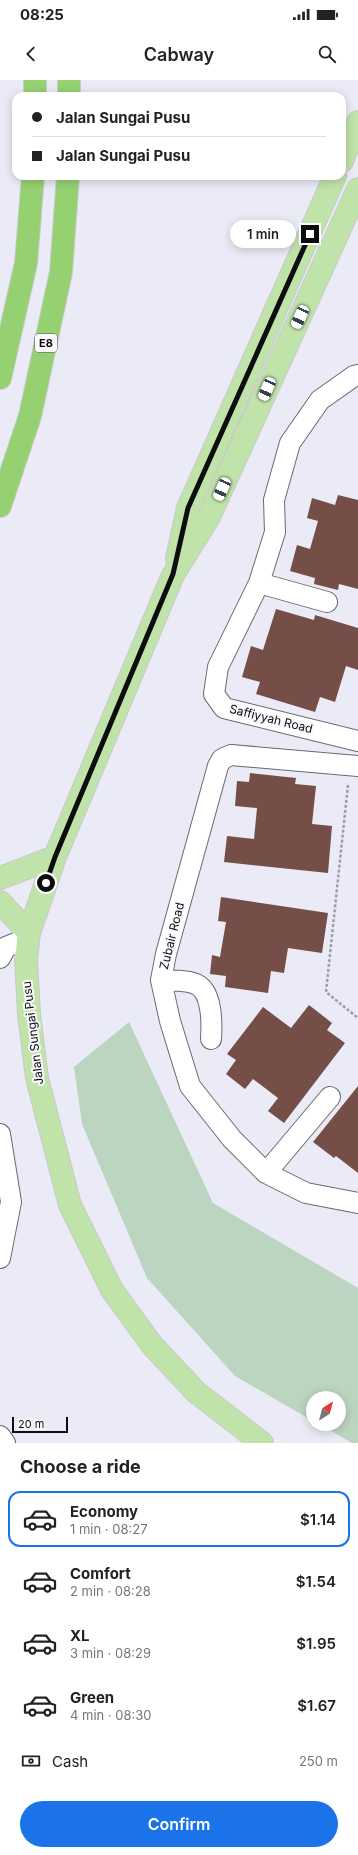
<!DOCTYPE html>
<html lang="en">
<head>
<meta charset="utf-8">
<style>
  :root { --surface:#fff; --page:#f6f6f6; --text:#222; --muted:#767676; --line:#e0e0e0; --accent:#1a73e8 }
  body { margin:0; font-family:Inter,sans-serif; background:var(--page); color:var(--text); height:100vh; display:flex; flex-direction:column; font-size:15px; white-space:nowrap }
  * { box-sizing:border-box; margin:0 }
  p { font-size:13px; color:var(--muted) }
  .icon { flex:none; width:22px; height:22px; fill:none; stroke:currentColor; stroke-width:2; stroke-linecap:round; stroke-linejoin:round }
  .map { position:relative; height:1363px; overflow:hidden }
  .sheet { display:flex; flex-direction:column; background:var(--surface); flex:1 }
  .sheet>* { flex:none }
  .banner { position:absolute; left:12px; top:12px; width:334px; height:88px; border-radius:12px; box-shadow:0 2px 10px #0003; display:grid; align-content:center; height:88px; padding:0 20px; background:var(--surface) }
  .needle { width:26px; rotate:36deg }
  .tools { position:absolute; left:306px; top:1311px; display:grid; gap:8px }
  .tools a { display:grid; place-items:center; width:40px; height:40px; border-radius:50%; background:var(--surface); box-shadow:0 2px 10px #0003; font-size:20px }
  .scale { position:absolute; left:12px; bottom:10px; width:56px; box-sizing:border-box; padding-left:4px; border:2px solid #0d0d10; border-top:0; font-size:11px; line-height:14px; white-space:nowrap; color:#0d0d10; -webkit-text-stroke:3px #f9f9fd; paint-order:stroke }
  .end { position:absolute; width:18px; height:18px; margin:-9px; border:5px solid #0d0d10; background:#fff; box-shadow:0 0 0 2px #fff }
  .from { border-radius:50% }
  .bubble { position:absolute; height:28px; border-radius:14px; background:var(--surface); box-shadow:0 2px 10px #0003; font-size:13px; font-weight:600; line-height:28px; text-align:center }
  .car { position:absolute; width:12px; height:24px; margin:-12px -6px; border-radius:5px; box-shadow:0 0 3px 1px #0007; background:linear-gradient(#fff 24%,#345 0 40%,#fff 0 76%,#345 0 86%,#fff 0) }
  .banner b { display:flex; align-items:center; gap:14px; height:38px; font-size:15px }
  .banner b+b { border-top:1px solid var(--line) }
  .banner i { width:10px; height:10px; background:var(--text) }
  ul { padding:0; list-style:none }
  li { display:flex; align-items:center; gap:12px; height:56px; margin:0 8px 6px; padding:0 12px; border:2px solid transparent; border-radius:12px }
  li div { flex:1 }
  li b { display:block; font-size:15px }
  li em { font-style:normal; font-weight:600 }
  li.selected { border-color:var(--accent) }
  li>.icon { width:36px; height:36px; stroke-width:1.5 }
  h2 { padding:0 20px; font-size:18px; line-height:48px }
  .pay { display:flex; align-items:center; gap:10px; height:44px; padding:0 20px; font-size:15px }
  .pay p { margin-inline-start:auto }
  .cta { display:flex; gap:8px; margin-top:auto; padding:8px 20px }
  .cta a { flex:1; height:46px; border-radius:24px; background:var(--accent); color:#fff; font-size:16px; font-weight:600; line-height:46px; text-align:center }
  .status { display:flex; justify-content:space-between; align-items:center; height:28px; padding:0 20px; background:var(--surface); direction:ltr }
  .status svg { height:11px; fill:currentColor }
  header { display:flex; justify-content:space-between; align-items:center; height:52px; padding:0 20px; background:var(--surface); font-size:18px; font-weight:600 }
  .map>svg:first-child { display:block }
  .green { fill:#bbd5c0 }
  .building { fill:#764e48 }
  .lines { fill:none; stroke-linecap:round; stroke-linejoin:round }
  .minor-casing { stroke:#686972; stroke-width:22 }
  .major-casing { stroke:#cacaca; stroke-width:24 }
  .highway-casing { stroke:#cacaca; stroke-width:24 }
  .path { stroke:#9c9da5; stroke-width:2.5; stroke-dasharray:3 2; stroke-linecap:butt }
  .minor { stroke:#fff; stroke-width:20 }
  .major { stroke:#c0e3aa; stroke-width:22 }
  .highway { stroke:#96d171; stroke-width:22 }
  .route { stroke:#0d0d10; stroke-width:5 }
  .labels { text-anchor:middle; stroke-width:4; stroke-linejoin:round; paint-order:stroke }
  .shield { fill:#f9f9fd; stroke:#545457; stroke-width:1 }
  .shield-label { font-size:11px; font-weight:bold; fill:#0d0d10 }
  .street-label { font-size:12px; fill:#0d0d10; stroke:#f9f9fd }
</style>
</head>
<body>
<div class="status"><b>08:25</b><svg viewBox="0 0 49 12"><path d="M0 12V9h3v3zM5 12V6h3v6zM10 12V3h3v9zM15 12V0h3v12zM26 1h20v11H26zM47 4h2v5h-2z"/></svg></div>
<header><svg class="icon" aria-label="back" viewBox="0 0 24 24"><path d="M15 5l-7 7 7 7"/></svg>Cabway<svg class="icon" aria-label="search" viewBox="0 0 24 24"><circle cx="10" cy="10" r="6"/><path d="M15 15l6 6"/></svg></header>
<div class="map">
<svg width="358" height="1363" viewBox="0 0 358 1363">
  <rect width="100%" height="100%" fill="#eaebf6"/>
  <path class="green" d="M129,942L213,1123L358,1208V1363H352L319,1344H339V1318H313V1341L235,1296L147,1198L82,1044L74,987Z"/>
  <path class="building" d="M338,415L358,420V509L339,504L338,510L314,504L315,498L290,491L297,465L310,469L318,441L307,438L312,418L335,425Z
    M276,529L314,540L315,535L358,548V590L346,586L335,622L320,617L315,632L256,614L260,602L242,597L251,566L263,570Z
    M250,693L296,698L295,704L316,706L312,744L332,746L328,793L224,782L227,756L254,759L257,728L235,726L237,701L249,702Z
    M221,817L328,833L322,873L288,868L284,893L271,891L268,913L225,907L226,896L210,894L212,875L220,877L226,842L218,841Z
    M309,925L332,943L327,950L345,963L284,1043L268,1031L278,1018L253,999L245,1009L226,994L236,980L227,974L263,927L291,948Z
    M358,1006V1093L336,1076L334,1078L313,1062Z"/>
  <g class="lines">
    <g class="minor-casing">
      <path id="minor" d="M358,295L354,296L320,320L290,363L274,420L275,452L259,503L218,587L214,614L224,628L358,661
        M259,503L327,522
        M358,686L231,675L222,679L218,686L166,874L161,900L170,941L190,1006L232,1059L266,1093L306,1113L358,1123
        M0,878L6,867L28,858
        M161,900C171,901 184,900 193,903C213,908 212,943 211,959
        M0,1054L11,1122L0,1178
        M266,1093L330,1017
        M0,1356L5,1363"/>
    </g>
    <g class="major-casing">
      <path id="major" d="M342,81L358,42
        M177,478L188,428L335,96
        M0,798L55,777
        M0,822L29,853
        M262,1363L196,1312L152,1265L112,1210L70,1125L37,998L29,934L26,880L29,853L55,777L173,495L209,437L358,109"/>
    </g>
    <g class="highway-casing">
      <path id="highway" d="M35,0V16
        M69,0V16
        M0,298L26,183L33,96
        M0,426L30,336L61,192L68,96"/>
    </g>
    <path class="path" d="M348,705L326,912L358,938"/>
    <use href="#minor" class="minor"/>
    <use href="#major" class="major"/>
    <use href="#highway" class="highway"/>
  </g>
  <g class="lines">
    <path class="route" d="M46,803L55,777L173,494L188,428L310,154"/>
  </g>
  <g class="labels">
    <rect class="shield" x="35" y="254" width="22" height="18" rx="3"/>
    <g class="shield-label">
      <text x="46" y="267">E8</text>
    </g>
    <g class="street-label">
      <text transform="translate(271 639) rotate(14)" y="4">Saffiyyah Road</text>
      <text transform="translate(172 856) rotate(-76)" y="4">Zubair Road</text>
      <text transform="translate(33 953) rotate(-97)" y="4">Jalan Sungai Pusu</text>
    </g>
  </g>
</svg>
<div class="tools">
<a><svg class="needle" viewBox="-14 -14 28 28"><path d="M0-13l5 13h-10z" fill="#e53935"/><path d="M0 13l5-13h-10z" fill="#767676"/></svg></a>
</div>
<div class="scale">20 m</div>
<i class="end from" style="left:46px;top:803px"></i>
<i class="end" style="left:310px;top:154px"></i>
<div class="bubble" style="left:230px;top:140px;width:66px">1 min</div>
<i class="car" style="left:300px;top:237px;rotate:205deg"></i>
<i class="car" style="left:267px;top:309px;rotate:204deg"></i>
<i class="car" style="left:222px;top:409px;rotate:204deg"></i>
<div class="banner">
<b><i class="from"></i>Jalan Sungai Pusu</b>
<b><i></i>Jalan Sungai Pusu</b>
</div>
</div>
<section class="sheet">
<h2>Choose a ride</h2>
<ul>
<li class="selected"><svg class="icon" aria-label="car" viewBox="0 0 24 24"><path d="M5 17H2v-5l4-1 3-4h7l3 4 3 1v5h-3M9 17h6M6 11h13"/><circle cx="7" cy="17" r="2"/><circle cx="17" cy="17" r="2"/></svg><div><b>Economy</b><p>1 min · 08:27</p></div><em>$1.14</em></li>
<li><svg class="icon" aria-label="car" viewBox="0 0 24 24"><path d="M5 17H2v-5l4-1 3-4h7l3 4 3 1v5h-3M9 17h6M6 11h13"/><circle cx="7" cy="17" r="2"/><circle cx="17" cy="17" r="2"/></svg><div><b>Comfort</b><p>2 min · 08:28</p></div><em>$1.54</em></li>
<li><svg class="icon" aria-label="car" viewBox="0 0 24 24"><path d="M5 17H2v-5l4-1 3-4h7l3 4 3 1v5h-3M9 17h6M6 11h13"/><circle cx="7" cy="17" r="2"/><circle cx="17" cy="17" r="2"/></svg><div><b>XL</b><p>3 min · 08:29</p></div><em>$1.95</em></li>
<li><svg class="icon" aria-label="car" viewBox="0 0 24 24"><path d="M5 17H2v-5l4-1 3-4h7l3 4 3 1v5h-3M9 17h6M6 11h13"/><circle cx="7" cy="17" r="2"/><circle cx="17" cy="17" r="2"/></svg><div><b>Green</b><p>4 min · 08:30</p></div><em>$1.67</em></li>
</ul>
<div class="pay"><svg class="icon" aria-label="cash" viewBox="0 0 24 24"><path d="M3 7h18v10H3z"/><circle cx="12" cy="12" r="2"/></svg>Cash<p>250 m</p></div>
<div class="cta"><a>Confirm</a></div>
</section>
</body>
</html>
